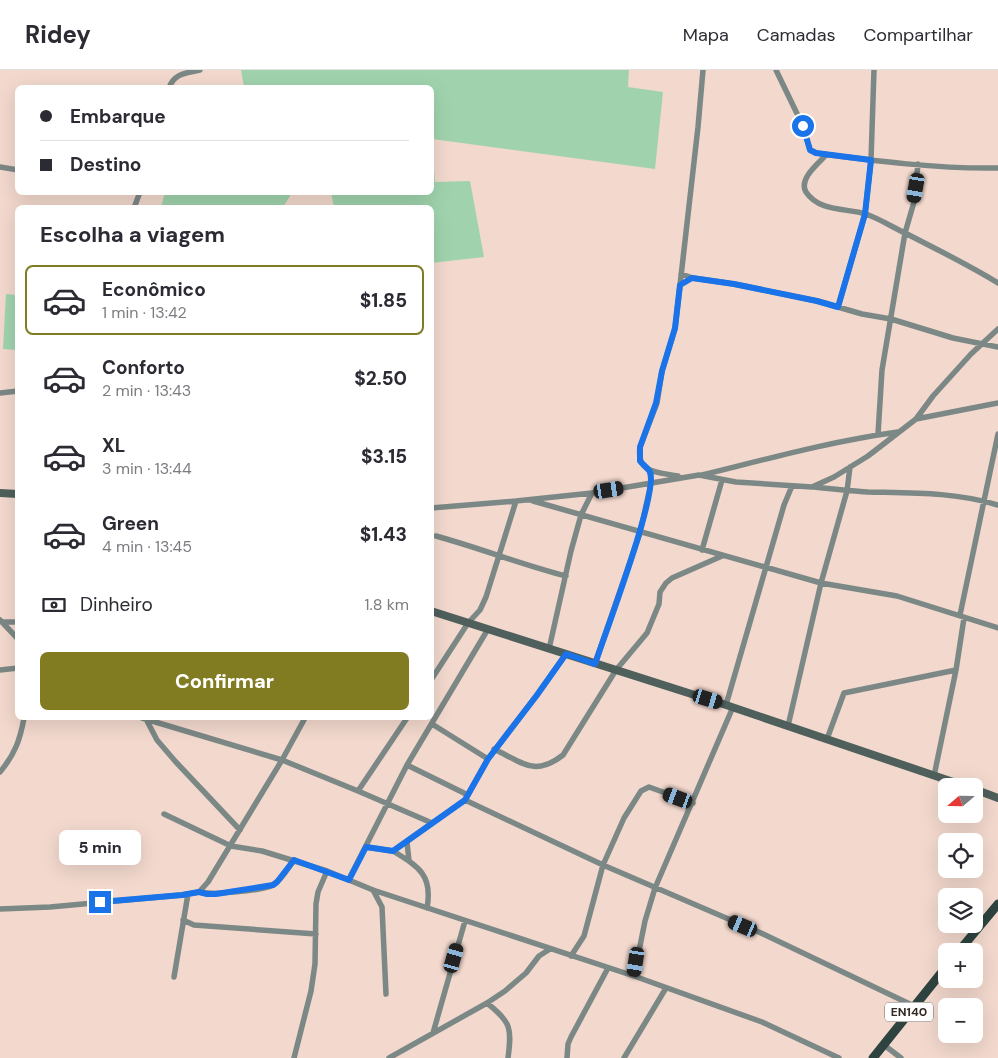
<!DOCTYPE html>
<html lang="pt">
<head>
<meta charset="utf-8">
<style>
  :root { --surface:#fff; --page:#f2f2f3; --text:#2b2b33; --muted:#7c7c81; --line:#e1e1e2; --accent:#817b21 }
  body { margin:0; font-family:"DM Sans",sans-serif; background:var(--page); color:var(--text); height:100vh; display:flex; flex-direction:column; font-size:19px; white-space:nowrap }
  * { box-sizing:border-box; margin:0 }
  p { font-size:16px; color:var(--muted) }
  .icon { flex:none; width:28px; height:28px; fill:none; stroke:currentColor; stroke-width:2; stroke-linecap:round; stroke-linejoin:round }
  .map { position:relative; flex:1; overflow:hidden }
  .details { position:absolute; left:15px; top:135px; width:419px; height:515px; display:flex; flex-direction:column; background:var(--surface); border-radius:8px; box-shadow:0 5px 20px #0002 }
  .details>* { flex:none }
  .banner { position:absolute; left:15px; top:15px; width:419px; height:110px; border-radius:8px; box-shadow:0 5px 20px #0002; display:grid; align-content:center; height:110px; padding:0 25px; background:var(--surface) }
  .needle { width:32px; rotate:250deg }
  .buttons { position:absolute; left:938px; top:708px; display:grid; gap:10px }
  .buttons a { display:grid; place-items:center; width:45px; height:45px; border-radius:8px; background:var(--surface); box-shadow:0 5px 20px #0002; font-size:25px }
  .end { position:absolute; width:22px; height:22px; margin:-11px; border:6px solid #1a73e8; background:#fff; box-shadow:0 0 0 2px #fff }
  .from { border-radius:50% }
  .bubble { position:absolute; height:35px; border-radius:8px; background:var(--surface); box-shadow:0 5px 20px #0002; font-size:16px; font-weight:800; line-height:35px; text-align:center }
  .car { position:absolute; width:15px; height:30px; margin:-15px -8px; border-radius:6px; box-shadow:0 0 4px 1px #0007; background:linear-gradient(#222 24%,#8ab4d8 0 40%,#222 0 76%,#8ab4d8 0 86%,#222 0) }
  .banner b { display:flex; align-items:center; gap:18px; height:48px; font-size:19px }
  .banner b+b { border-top:1px solid var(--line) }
  .banner i { width:12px; height:12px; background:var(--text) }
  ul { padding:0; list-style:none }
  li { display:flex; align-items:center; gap:15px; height:70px; margin:0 10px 8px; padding:0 15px; border:2px solid transparent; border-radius:8px }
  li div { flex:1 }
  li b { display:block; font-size:19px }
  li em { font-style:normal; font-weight:800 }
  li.on { border-color:var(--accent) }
  li>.icon { width:45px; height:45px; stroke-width:1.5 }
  h2 { padding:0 25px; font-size:22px; line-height:60px }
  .pay { display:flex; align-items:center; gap:12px; height:55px; padding:0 25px; font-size:19px }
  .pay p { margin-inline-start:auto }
  .button { display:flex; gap:10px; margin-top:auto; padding:10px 25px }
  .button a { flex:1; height:58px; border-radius:8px; background:var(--accent); color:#fff; font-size:20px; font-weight:800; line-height:58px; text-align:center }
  header { display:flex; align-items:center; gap:30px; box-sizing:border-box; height:70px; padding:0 25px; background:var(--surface); border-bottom:1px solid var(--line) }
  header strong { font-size:24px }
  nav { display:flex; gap:28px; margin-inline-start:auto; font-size:18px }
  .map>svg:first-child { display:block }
  .green { fill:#a0d3ad }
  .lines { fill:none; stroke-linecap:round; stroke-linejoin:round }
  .street { stroke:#7c8885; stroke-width:5.5 }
  .secondary { stroke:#4e5f5c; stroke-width:8 }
  .primary { stroke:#2e433f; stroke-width:9 }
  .route { stroke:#1a73e8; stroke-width:6 }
  .labels { text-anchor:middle; stroke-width:4; stroke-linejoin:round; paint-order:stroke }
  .shield { fill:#fff; stroke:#706966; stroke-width:1 }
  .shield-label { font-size:12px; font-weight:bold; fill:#322925 }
</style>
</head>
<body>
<header>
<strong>Ridey</strong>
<nav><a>Mapa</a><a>Camadas</a><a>Compartilhar</a></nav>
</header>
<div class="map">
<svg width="998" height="988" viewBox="0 0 998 988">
  <rect width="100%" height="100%" fill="#f2d8cd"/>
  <path class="green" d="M241,0H629L628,17L663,22L655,99L432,69L435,112L470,111L484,187L431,193V138L334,137L331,123L431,122V18L244,17Z
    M165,122H292V123L283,137H161Z
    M6,224L17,225V280L3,279Z"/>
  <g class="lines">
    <path class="street" d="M776,0L803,56L810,80L816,83C876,91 937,99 998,98
      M169,18C174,3 187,3 200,0
      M826,85C819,93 798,109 806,122C819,142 847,138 866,144C880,149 894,158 907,164C938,180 969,195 998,213
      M0,97L18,100
      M134,138L140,122
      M681,204L693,208L734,214L817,231L862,244L891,249L953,268L998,277
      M838,237L865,144L871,90L874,0
      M0,323L18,321
      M916,349L998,333
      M878,364L882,300L905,163L914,132L918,94
      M702,405C767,389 832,371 898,362
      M678,406C658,402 636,404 640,377L657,333L662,301L675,259L698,57L703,0
      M814,417C832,419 850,421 868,422C912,423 955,422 998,435
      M533,431L821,513L897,526L998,558
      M431,438L516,431
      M436,466C480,478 522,495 566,506
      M702,480L722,410
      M960,545L998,364
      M0,550L18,569
      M2,552H18
      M549,579L571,481L581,445L592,423
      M595,594L640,463L651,413L650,401
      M0,600L18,598
      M431,610L468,553L480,540L486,527L516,431L592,423L699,405L736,412L812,417L834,407L868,386L916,349L933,326L971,284L998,259
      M726,635L784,435L792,416
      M142,648L282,690L358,721L432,753
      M146,649L157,670L175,691L240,760
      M432,654L488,689
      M788,656L821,513L847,421L850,397
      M827,669L844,623L956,600
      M494,679C523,693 535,707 563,685L616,600L647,563L659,534L660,522L666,513L672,508L722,486
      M407,695L468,725
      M0,702C15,684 20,670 24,648
      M934,706L956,600L964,548
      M358,721L407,648
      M465,730L603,795L761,863L914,936
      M164,744L231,776L262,781L327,801L373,820L634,906L762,952L839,988
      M407,772L409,791
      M366,777L393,781L465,730L488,689L537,625L566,584
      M393,781C419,797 433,805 427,838
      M349,809L407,695L488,559
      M373,820L382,837L386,924
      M199,822C211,825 262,821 273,815C282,810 288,798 294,790
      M0,839L50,837L182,825L199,822L208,812L282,690L305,648
      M183,850L194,855L316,864
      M571,886L584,866L603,795L624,748L641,721L649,717L693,733
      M634,906L645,851L655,818L733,637
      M174,907L188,824
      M487,933C511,952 512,958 508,988
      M433,963L465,851
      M884,975L901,988
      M294,988L311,921L315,894L316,834L318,822L327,801
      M389,988L487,933L505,921L526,903L539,886L550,879
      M567,988L568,974L571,967L608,898
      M624,988L666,918"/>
    <path class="secondary" d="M0,423L18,424
      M431,541L726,635L965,716
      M974,719L998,728"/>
    <path class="primary" d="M959,881L998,834
      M873,988L946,897"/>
  </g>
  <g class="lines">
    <path class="route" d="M100,832L182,825L199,822L207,824H216L273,815L277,812L294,790L349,810L366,777L393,781L465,730L488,689L537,625L566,584L595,594C604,566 659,422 650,402C648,398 643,395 640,391V377L656,333L662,301L675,258L680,215L692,208L734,214L817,231L838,237L865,144L871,90L816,83L810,80L803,56"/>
  </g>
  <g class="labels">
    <rect class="shield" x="885" y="932.5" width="48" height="19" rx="4"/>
    <g class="shield-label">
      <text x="909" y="946">EN140</text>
    </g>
  </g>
</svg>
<div class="buttons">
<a><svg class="needle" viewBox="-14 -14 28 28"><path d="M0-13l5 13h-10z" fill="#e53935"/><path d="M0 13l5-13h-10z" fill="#7c7c81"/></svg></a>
<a><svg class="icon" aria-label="locate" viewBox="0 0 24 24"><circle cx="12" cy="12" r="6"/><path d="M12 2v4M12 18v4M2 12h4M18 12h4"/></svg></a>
<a><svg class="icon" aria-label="layers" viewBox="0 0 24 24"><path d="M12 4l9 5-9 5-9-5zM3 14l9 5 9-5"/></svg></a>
<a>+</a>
<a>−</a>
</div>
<i class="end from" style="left:803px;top:56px"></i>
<i class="end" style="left:100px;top:832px"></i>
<div class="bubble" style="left:59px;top:760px;width:82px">5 min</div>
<i class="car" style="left:916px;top:118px;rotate:190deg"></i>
<i class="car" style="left:609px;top:420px;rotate:81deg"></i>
<i class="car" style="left:708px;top:629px;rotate:107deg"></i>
<i class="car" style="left:678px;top:728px;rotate:290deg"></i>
<i class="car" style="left:743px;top:856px;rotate:293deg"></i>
<i class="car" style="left:454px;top:888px;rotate:16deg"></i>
<i class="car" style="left:636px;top:892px;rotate:189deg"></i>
<div class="banner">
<b><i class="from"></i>Embarque</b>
<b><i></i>Destino</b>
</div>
<section class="details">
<h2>Escolha a viagem</h2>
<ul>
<li class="on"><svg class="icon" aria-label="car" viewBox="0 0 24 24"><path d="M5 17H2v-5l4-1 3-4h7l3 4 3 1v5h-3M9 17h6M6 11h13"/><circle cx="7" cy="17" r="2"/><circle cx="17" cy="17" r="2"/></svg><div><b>Econômico</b><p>1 min · 13:42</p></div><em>$1.85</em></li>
<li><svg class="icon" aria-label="car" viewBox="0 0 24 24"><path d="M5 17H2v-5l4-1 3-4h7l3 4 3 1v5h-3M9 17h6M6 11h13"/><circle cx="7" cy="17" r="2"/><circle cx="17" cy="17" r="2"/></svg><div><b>Conforto</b><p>2 min · 13:43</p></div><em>$2.50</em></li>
<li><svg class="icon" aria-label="car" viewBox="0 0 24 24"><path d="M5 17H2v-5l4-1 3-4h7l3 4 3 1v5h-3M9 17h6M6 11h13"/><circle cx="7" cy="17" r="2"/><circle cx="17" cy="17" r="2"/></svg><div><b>XL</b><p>3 min · 13:44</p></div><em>$3.15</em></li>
<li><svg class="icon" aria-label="car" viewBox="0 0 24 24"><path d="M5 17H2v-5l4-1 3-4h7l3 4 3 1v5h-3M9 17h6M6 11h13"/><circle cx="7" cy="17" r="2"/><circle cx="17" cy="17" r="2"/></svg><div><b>Green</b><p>4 min · 13:45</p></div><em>$1.43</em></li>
</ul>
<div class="pay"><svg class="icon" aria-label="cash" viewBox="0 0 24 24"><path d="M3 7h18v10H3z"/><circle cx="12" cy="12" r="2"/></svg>Dinheiro<p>1.8 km</p></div>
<div class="button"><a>Confirmar</a></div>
</section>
</div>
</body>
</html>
